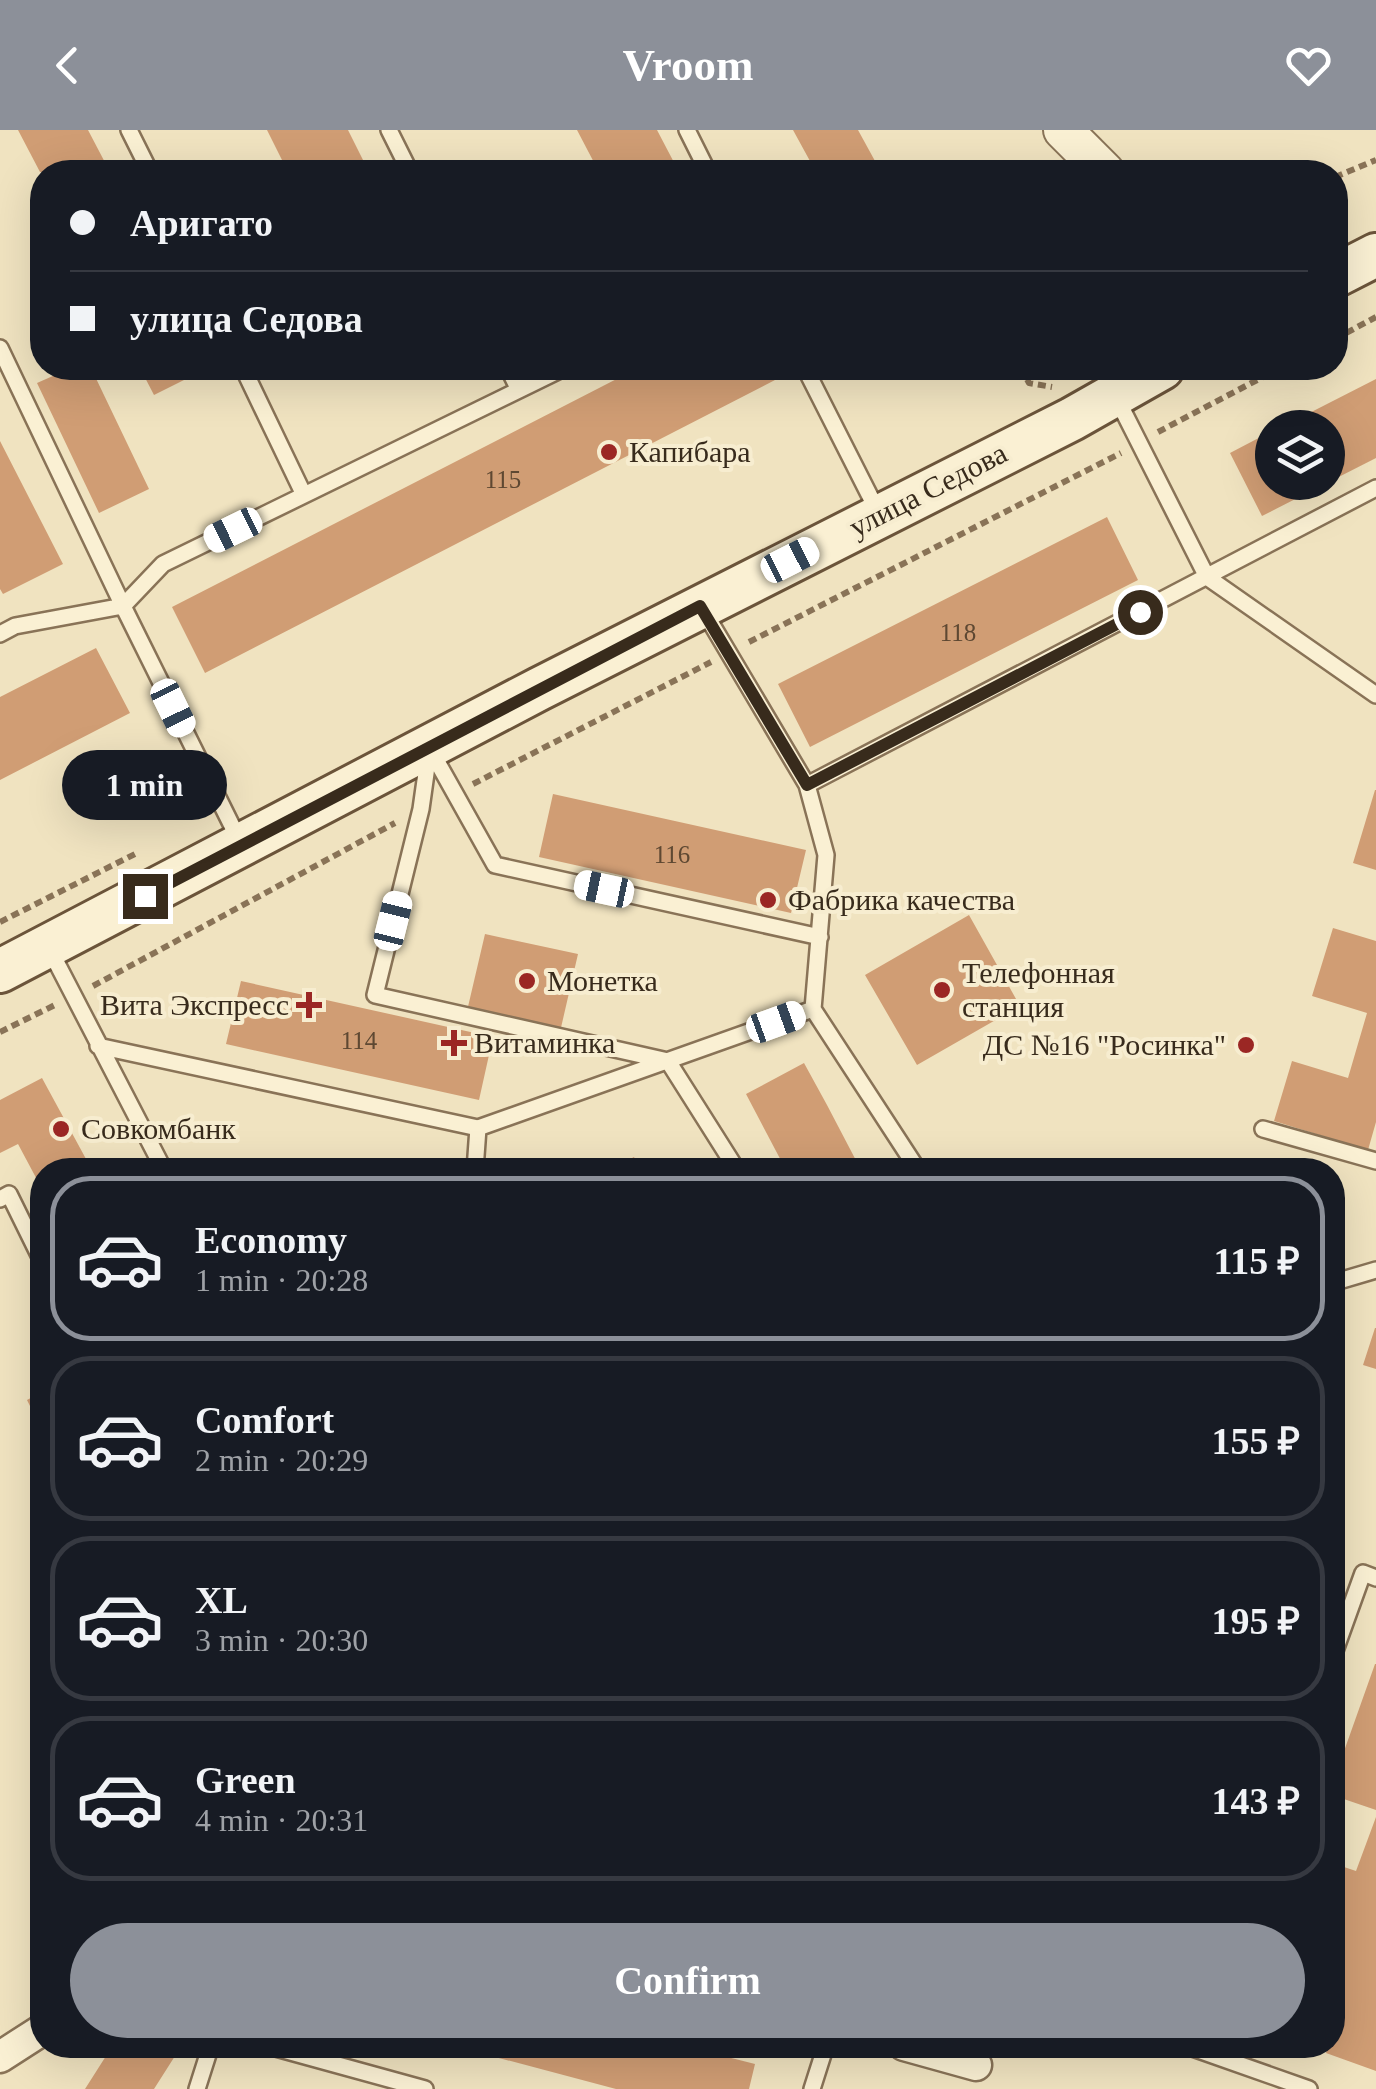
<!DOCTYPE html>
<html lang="en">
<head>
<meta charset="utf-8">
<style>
  :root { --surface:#171b24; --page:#242831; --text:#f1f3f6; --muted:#9ea1a6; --line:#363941; --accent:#8c9099 }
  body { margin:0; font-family:"Times New Roman",serif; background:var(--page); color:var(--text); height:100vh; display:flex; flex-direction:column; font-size:38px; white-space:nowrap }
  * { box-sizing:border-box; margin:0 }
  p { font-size:32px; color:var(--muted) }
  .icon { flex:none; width:55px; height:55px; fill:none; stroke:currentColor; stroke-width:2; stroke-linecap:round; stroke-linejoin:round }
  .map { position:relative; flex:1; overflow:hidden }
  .sheet { position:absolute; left:30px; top:1028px; width:1315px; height:900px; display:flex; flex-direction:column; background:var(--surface); border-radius:40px; box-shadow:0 10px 40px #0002 }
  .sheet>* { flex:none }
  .guide { position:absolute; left:30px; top:30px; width:1318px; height:220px; border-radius:40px; box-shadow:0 10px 40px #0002; display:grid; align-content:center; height:220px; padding:0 40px; background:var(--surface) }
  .buttons { position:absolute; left:1255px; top:280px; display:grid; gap:20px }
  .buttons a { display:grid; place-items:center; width:90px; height:90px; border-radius:50%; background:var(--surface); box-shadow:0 10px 40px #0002; font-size:50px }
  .end { position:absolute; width:45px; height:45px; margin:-22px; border:12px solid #382b1c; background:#fff; box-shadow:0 0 0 5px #fff }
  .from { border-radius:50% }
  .bubble { position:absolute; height:70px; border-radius:35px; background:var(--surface); box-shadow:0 10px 40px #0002; font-size:32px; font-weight:800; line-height:70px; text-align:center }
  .car { position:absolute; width:30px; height:60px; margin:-30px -15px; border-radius:12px; box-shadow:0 0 8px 2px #0007; background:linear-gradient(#fff 24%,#345 0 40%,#fff 0 76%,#345 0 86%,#fff 0) }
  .guide b { display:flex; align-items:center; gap:35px; height:95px; font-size:38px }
  .guide b+b { border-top:2px solid var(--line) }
  .guide i { width:25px; height:25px; background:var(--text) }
  ul { padding:18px 0 0; list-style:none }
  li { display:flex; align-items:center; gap:30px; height:165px; margin:0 20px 15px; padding:0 20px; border:5px solid var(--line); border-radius:40px }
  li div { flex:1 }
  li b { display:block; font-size:38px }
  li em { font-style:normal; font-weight:800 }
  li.current { border-color:var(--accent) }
  li>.icon { width:90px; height:90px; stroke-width:1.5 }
  .action { display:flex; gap:20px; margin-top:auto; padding:20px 40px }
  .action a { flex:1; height:115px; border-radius:60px; background:var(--accent); color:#fff; font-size:40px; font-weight:800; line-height:115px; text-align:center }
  header { display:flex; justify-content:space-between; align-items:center; height:130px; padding:0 40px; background:var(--accent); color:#fff; font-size:45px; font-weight:800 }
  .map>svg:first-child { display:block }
  .building { fill:#d09d74 }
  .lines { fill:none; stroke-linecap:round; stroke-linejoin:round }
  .service-casing { stroke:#897357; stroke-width:20 }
  .minor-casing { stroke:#897357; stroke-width:35 }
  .tertiary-casing { stroke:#897357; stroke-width:42 }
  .secondary-casing { stroke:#6b543a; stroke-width:48 }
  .path { stroke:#897357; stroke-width:6; stroke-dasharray:8 5; stroke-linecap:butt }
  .service { stroke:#faf0d3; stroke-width:15 }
  .minor { stroke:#faf0d3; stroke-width:30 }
  .tertiary { stroke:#faf0d3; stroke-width:38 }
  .secondary { stroke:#faf0d3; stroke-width:42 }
  .route { stroke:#382b1c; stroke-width:12 }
  .poi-dot { fill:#9b2724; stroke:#f7edd0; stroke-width:4 }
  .labels { text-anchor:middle; stroke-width:8; stroke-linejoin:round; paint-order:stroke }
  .number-label { font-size:25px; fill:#5e4832 }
  .poi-label { font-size:30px; fill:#382b1c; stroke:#f7edd0; text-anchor:start }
  .street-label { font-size:30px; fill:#382b1c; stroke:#f7edd0 }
</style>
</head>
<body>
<header><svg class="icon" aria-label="back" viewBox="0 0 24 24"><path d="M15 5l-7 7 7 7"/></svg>Vroom<svg class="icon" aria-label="heart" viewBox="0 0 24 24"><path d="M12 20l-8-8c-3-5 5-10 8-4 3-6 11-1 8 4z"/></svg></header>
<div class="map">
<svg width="1376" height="1959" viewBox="0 0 1376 1959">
  <rect width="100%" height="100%" fill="#f0e3c0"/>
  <path class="building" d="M18,0H88L110,42H40Z
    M267,0H348L369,42H288Z
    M577,0H657L679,42H599Z
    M793,0H858L875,31L854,42H816Z
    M71,238H91L149,359L99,383L37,253Z
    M140,238H208L154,265Z
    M638,238H769L775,250L205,543L172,477Z
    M1376,249V328L1262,386L1230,323L1272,301V352H1328V298H1280Z
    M0,311L63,434L3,464L0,459Z
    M1107,387L1138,450L810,617L778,554Z
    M96,518L130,583L0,650V567Z
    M1375,660H1376V740L1353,733Z
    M553,664L806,720L791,783L539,727Z
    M969,785L1020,876L917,935L865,845Z
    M1333,798L1376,811V992L1368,1020L1274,991L1292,931L1348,948L1367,883L1312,866Z
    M485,804L578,824L560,902L467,881Z
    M241,851L493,907L479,970L226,914Z
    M804,933L827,975L861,1040H786L746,964Z
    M42,948L92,1040H42V1059L18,1014L0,1023V970Z
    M634,1027L640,1040H609Z
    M1375,1198H1376V1239L1363,1235Z
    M42,1262V1300L27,1270Z
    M1375,1534H1376V1680L1332,1665V1655Z
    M1376,1687V1941L1326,1923L1329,1915H1332L1334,1900L1332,1733L1356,1741Z
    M113,1915H182L154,1959H85Z
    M450,1915H680L755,1934L749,1959H616Z"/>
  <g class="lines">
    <g class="service-casing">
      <path id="service" d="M129,0L150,42
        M389,0L410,42
        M687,0L708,42
        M0,218L123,476L163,434L564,238
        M243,238L304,365
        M508,238L519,260
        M805,238L879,384
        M1116,267L1207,447L1376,565
        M702,478L807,655L826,725L813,879L918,1040
        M0,504L15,496L123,476L240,712
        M430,619L495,735L820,807
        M429,622L421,679L375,865L668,931L737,1040
        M807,655L1376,358
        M50,820L164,1040
        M98,916L478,998L813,879
        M1263,999L1376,1031
        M475,1040L478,998
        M0,1069L9,1064L42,1131
        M1332,1153L1376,1140
        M1332,1529L1363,1443L1376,1448
        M265,1915L425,1959
        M1184,1915L1309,1959
        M197,1959L211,1915
        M812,1959L826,1915"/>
    </g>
    <g class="minor-casing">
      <path id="minor" d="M904,1915L976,1935
        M0,1927L42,1900"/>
    </g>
    <g class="tertiary-casing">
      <path id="tertiary" d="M1063,0L1105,42"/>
    </g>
    <g class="secondary-casing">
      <path id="secondary" d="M1335,146L1376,125
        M0,841L539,559L1072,289L1162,238"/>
    </g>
    <path class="path" d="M1335,47L1376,30
      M1335,209L1376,187
      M1021,238L1029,253L1052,257
      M1158,302L1280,238
      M749,512L1121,323
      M473,654L711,532
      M0,792L137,723
      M93,856L395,693
      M0,902L55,875"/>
    <use href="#service" class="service"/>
    <use href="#minor" class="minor"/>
    <use href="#tertiary" class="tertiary"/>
    <use href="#secondary" class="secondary"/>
  </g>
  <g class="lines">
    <path class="route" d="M145,766L700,476L807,655L1140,482"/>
  </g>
  <g class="poi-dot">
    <circle cx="609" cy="322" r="10"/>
    <circle cx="768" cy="770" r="10"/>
    <circle cx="527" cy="851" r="10"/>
    <circle cx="942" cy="860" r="10"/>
    <path d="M304 860h10v10h10v10h-10v10h-10v-10h-10v-10h10z"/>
    <path d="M449 898h10v10h10v10h-10v10h-10v-10h-10v-10h10z"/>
    <circle cx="1246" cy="915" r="10"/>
    <circle cx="61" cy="999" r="10"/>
  </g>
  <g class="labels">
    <g class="number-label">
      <text x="503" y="358">115</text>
      <text x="958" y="511">118</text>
      <text x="672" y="733">116</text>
      <text x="359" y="919">114</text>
    </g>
    <g class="poi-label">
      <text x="629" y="332">Капибара</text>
      <text x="788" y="780">Фабрика качества</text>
      <text x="962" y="853">Телефонная<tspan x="962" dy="34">станция</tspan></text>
      <text x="547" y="861">Монетка</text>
      <text x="289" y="885" text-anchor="end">Вита Экспресс</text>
      <text x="474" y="923">Витаминка</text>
      <text x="1226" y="925" text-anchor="end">ДС №16 "Росинка"</text>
      <text x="81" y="1009">Совкомбанк</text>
    </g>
    <g class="street-label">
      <text transform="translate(928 360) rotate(-27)" y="10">улица Седова</text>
    </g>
  </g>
</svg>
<div class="buttons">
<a><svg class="icon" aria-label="layers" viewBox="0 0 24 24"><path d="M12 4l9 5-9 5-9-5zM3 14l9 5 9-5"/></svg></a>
</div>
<i class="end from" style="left:1140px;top:482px"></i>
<i class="end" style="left:145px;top:766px"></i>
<div class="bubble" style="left:62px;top:620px;width:165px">1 min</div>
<i class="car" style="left:233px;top:400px;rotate:244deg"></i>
<i class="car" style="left:790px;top:430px;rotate:63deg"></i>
<i class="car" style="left:173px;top:578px;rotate:154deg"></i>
<i class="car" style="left:604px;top:759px;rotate:282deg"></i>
<i class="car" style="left:393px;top:791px;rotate:14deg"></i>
<i class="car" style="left:776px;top:892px;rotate:70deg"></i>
<div class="guide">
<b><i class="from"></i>Аригато</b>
<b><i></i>улица Седова</b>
</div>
<section class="sheet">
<ul>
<li class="current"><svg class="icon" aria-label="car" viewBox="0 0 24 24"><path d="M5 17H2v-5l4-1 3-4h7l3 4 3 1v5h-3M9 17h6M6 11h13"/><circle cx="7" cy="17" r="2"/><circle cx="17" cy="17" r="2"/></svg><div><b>Economy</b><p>1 min · 20:28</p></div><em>115 ₽</em></li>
<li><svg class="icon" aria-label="car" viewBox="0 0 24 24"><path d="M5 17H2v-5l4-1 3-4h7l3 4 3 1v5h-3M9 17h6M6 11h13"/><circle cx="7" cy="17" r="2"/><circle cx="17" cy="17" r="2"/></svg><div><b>Comfort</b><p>2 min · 20:29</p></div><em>155 ₽</em></li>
<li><svg class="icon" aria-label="car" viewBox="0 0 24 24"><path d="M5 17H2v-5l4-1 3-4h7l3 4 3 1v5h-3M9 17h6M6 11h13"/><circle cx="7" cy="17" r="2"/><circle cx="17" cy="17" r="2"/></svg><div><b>XL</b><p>3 min · 20:30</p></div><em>195 ₽</em></li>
<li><svg class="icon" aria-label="car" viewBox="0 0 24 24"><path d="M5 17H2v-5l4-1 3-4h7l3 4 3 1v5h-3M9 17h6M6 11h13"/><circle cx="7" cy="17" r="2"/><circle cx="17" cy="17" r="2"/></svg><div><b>Green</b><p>4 min · 20:31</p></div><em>143 ₽</em></li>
</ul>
<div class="action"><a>Confirm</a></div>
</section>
</div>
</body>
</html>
